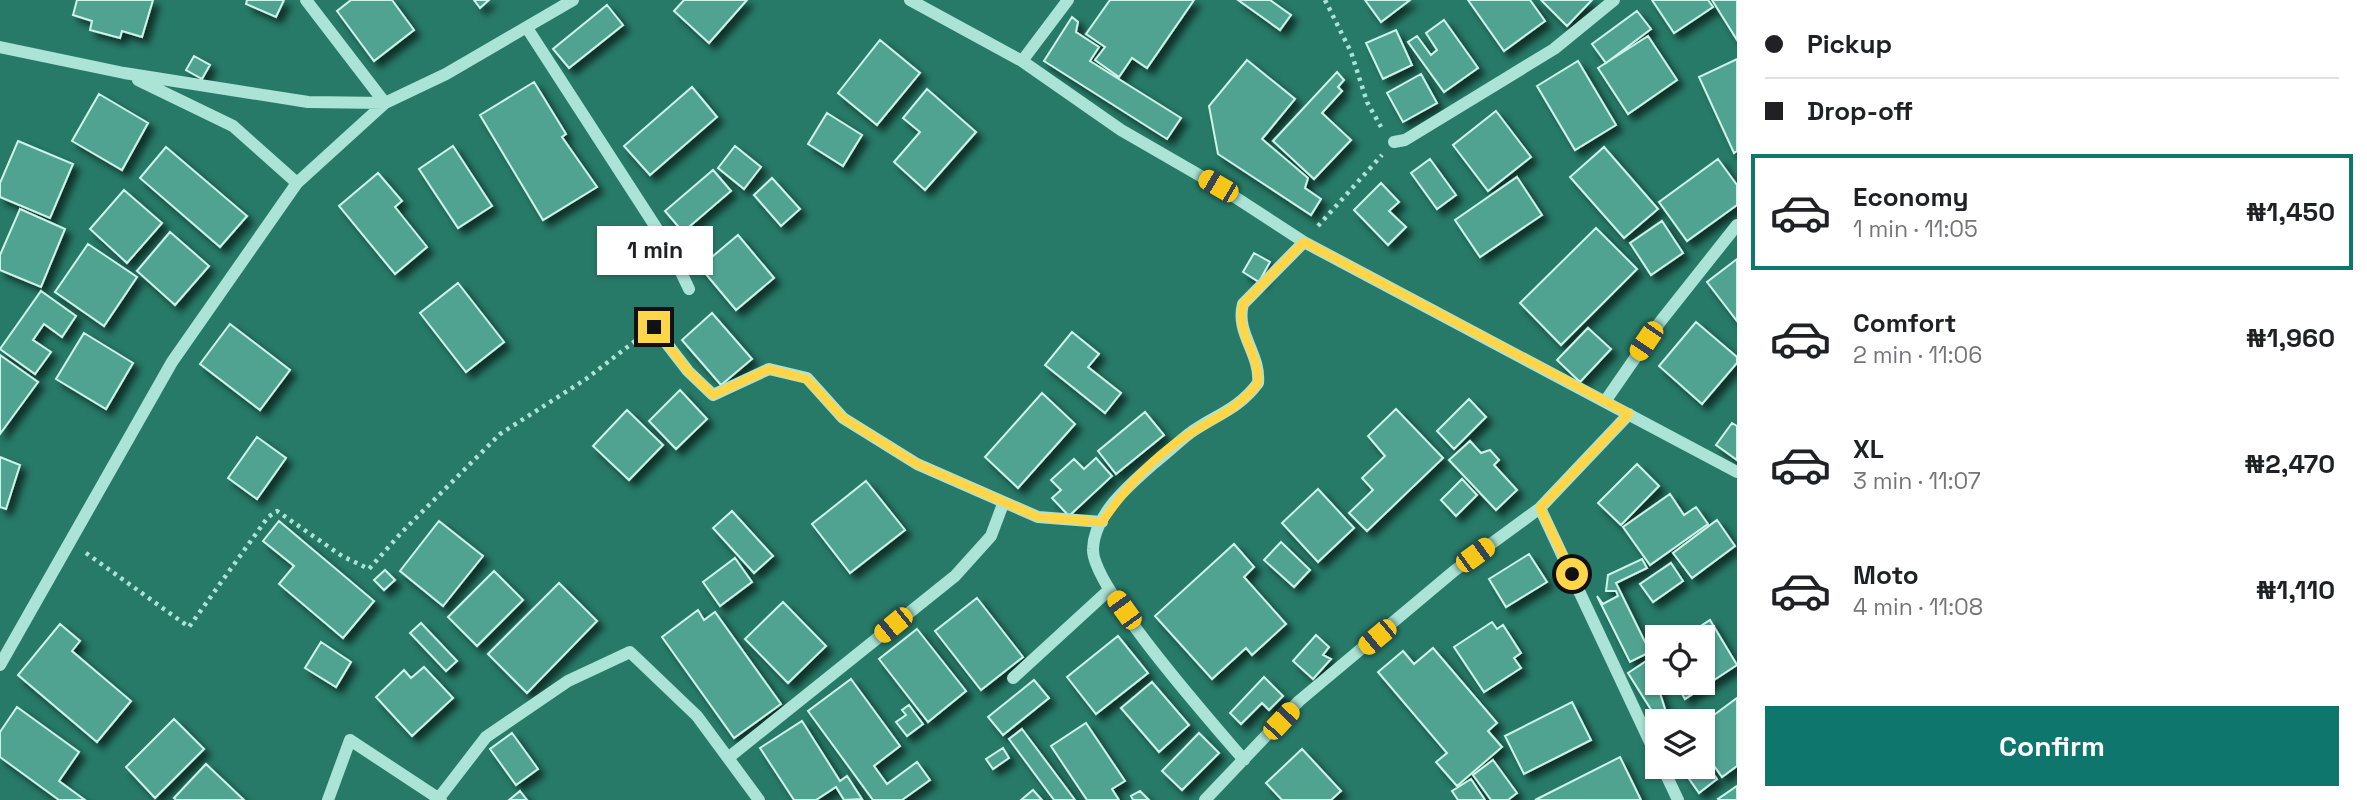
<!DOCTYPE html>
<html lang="en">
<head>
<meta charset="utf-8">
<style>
  :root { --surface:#fff; --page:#f2f2f2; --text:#202124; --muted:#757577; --line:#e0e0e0; --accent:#0f766e }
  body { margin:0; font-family:"Space Grotesk",sans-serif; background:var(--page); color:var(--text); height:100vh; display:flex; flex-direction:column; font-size:26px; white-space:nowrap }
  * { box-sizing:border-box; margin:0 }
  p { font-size:23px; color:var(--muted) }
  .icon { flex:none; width:38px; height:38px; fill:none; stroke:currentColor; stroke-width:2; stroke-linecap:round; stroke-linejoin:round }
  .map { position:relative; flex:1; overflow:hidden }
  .sheet { display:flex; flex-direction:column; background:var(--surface); width:630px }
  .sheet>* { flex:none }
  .banner { display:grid; align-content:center; height:154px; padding:0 28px; background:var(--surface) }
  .controls { position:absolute; left:1645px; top:625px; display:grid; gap:14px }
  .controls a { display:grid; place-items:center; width:70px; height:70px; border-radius:0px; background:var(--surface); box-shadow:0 2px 5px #0004; font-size:35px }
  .end { position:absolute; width:32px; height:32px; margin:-16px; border:9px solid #ffd54a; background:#111; box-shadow:0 0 0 4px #111 }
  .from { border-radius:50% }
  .bubble { position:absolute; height:49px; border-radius:0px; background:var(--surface); box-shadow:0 2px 5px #0004; font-size:23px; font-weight:700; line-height:49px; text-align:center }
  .car { position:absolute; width:21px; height:42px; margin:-21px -10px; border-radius:9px; box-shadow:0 0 5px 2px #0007; background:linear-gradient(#f5c518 24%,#345 0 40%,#f5c518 0 76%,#345 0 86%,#f5c518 0) }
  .banner b { display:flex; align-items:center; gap:24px; height:66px; font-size:26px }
  .banner b+b { border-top:2px solid var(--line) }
  .banner i { width:18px; height:18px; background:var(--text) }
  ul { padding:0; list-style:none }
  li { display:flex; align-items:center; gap:21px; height:116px; margin:0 14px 10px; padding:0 14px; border:4px solid transparent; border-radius:0px }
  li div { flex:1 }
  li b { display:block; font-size:26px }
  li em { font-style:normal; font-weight:700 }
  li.active { border-color:var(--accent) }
  li>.icon { width:63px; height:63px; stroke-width:1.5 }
  .cta { display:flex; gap:14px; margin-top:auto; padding:14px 28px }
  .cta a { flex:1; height:80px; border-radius:0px; background:var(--accent); color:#fff; font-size:28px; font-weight:700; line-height:80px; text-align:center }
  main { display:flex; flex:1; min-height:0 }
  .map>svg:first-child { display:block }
  .building { fill:#50a390; stroke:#cdf3ea; stroke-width:2; filter:url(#shadow) }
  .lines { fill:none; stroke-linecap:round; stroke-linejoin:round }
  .path { stroke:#abe3d6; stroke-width:4.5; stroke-dasharray:3.5 5; stroke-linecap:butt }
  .minor { stroke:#abe3d6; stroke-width:12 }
  .route { stroke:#ffd54a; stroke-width:9 }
</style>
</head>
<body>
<main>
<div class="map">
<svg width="1737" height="800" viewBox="0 0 1737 800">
  <defs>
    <filter id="shadow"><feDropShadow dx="6" dy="6" stdDeviation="3.5" flood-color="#0009"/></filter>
  </defs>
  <rect width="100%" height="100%" fill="#277a68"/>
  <path class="building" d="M77,0H153L142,37L122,31L120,38L90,30L92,21L73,15Z
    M247,0H284L276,17L246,4Z
    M351,0H392L414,30L374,61L337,11Z
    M474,0H489L480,8Z
    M684,0H747L709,43L674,11Z
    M1110,0H1194L1147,68L1132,58L1119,77L1095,60L1105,47L1086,34Z
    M1238,0H1270L1291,15L1280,30Z
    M1365,0H1410L1381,22Z
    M1468,0H1530L1545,21L1504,51Z
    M1541,0H1592L1567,26Z
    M1652,0H1708L1713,7L1674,33Z
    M1712,0H1737V40Z
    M607,5L623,25L569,68L553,49Z
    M1637,11L1651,29L1606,63L1592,44Z
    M1072,17L1078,22L1076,32L1099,47L1090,61L1181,118L1167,139L1044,61Z
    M1444,20L1478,68L1444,92L1408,42L1417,36L1431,55L1437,50L1426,33Z
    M1396,30L1412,65L1383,79L1366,43Z
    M1648,36L1677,80L1628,114L1598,68Z
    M880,40L920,73L877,125L838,93Z
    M194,56L210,65L202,79L186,70Z
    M1737,59V151L1734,153L1699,77Z
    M1247,60L1295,99L1262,139L1308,178L1305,188L1321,199L1311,215L1218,154L1209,106Z
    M1578,61L1616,125L1575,150L1537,86Z
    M1337,72L1344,80L1338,87L1342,91L1322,113L1351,140L1314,179L1273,141Z
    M1421,74L1437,103L1403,122L1387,93Z
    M534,82L566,134L562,137L597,187L543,220L480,115Z
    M692,87L717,117L650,175L624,146Z
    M927,89L976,132L925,190L894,162L920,132L903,118Z
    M99,94L148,123L122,170L72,141Z
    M1496,111L1531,157L1488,191L1453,145Z
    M827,113L862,135L843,166L808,144Z
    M18,141L73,164L50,218L0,197V183Z
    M453,146L492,206L458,228L419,169Z
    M735,146L761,167L744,189L718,168Z
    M166,147L247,216L220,247L140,178Z
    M1604,147L1658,209L1624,238L1570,177Z
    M1430,159L1456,195L1437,209L1411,173Z
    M1718,159L1737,185V205L1687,241L1659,202Z
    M713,170L731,191L683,232L665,211Z
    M378,173L402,201L395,207L427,247L395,274L339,206Z
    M1517,177L1542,215L1480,257L1455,220Z
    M772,178L800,209L781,226L754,195Z
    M1381,183L1399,202L1389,211L1406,227L1388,245L1354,210Z
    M124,190L162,223L127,263L90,229Z
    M20,209L65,229L41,287L0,270V255Z
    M1662,221L1683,253L1651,275L1630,243Z
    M1596,228L1637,269L1561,345L1520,303Z
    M170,232L209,266L175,305L137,271Z
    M738,235L774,278L736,310L700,267Z
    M88,244L137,277L104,326L55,292Z
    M1254,253L1270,262L1259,282L1243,272Z
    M1737,259V321L1707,282Z
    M458,283L504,342L466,372L420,313Z
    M41,291L76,316L62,337L44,324L33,340L51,352L35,374L0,349Z
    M712,313L752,359L721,385L682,340Z
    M1696,322L1737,357V363L1702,404L1659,366Z
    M230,324L290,370L260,410L200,364Z
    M1588,328L1611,349L1580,382L1557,360Z
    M1072,332L1099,354L1088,367L1121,393L1105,413L1045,365Z
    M84,333L133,363L106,409L56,379Z
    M0,355L38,382L0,434Z
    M680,390L707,419L676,449L649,421Z
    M1042,393L1075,424L1018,488L985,457Z
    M1469,399L1486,417L1454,449L1437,431Z
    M1396,409L1443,458L1367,531L1349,513L1373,490L1362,478L1385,456L1368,436Z
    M627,410L663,445L629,480L593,446Z
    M1145,412L1164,435L1116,474L1098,451Z
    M1732,423L1737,426V460L1716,445Z
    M257,437L286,458L257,499L228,478Z
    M1470,441L1481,453L1490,450L1499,460L1494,465L1517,490L1496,510L1449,460Z
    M0,457L20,465L6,509L0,507Z
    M1096,458L1112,476L1069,516L1052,498L1061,490L1051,480L1074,459L1084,469Z
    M1637,464L1659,486L1621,525L1598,503Z
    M1462,479L1477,495L1456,516L1441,500Z
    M866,481L905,530L850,573L812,524Z
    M1318,489L1354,528L1318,562L1282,523Z
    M1670,494L1684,515L1696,507L1708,524L1650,565L1623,527Z
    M732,511L773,556L754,573L713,528Z
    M1717,520L1735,546L1692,578L1673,553Z
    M279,521L374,601L343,638L279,584L294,566L263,541Z
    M439,521L483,556L443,606L400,571Z
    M1281,542L1310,570L1294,587L1264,560Z
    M1234,544L1254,567L1244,577L1286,624L1252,655L1246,648L1212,679L1155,616Z
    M1529,554L1547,582L1506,607L1489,579Z
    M735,558L752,582L720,606L703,582Z
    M1642,559L1647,568L1616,583L1650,652L1630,662L1597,596L1603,604L1618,596L1616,591H1606L1608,575Z
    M1671,563L1683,581L1653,602L1640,584Z
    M385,570L395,580L384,590L374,580Z
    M494,571L523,600L477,646L448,617Z
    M559,583L597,621L527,693L488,654Z
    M977,598L1023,657L981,690L935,631Z
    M783,602L826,646L788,683L745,639Z
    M698,610L704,620L715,612L781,704L734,738L662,637Z
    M1710,620L1737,665L1685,699L1675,682H1703V637H1684Z
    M1492,622L1497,629L1503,625L1521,653L1514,658L1521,668L1484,692L1454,647Z
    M421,623L457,661L446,671L410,633Z
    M60,624L80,641L72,651L131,701L97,742L18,675Z
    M917,629L966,691L928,722L879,659Z
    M1316,635L1329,647L1323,655L1331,659L1313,679L1293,661Z
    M1118,636L1148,673L1096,714L1067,677Z
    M321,642L351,662L336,687L305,668Z
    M1433,648L1497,723L1488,731L1502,747L1457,786L1436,762L1447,753L1378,672L1403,651L1414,664Z
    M1657,654V682H1665L1658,687L1666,712L1655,716L1628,673Z
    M424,667L453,698L412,736L376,697L404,670L411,678Z
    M1264,677L1283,696L1269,710L1262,703L1241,724L1230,713Z
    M851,679L900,746L874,766L887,784L917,762L930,780L902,800H873L808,711Z
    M1034,680L1049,698L1003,735L988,717Z
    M1152,682L1189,725L1159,752L1121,708Z
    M1737,698V766L1722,777L1703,750V723Z
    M1572,702L1591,740L1524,774L1505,736Z
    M909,705L923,724L907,736L896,722L906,715L902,710Z
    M17,707L79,752L59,781L85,800H59L0,757V732Z
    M174,719L204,749L155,798L126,767Z
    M802,721L840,781L847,776L862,799L844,800L836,787L816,800H794L760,748Z
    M1086,723L1125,781L1112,789L1119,800H1087L1051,746Z
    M1022,729L1075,800H1054L1009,739Z
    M512,733L538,769L516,785L490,749Z
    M1199,733L1219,753L1182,790L1162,771Z
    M1003,748L1009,758L993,769L986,759Z
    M1302,749L1341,791L1331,800H1282L1266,783Z
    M1620,757L1641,800H1535Z
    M1493,760L1517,793L1508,800H1491L1473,775Z
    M1703,760L1717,779L1699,793L1680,766H1703Z
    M206,764L244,800H176L174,798Z
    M1471,779L1485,800H1458L1452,791Z
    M1737,786V800H1719L1718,799Z
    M1033,790L1042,800H1021Z
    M520,791L527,800H509Z
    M1140,791L1149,800H1133L1131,796Z"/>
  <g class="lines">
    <path class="path" d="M1325,0L1351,52L1367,102L1381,127
      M1318,226L1382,155
      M86,553L189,627L268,517L277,511L342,556L369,569L402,532L500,434L586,379L639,338"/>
    <path class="minor" d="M910,0L1022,61L1121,130L1218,186L1304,242L1737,472
      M527,28L670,249L689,289
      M0,47L124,73L308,102L385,103L446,74L573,0
      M1022,61L1068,0
      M138,80L233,126L297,183
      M1394,142L1405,140L1554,49L1614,0
      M654,327L688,371L713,395L769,369L807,378L843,418L917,464L1038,517L1102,522
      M1606,400L1660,322L1737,225
      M1540,508L1657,757
      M0,665L172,362L297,183L385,103L306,0
      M1013,678L1109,590
      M728,758L955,576L991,536L1003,504
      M1244,760C1214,725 1091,587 1093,549C1094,515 1129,485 1153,464C1166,454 1177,443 1190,433C1215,415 1238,410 1258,383C1261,354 1235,333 1243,304L1304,242
      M1662,766L1678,800
      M439,798L486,737L568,681L630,652L697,716L759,800
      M328,800L350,740L441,800
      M1205,800L1299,701L1454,571L1540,508L1629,414"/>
  </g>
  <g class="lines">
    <path class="route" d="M654,327L688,371L713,395L769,369L807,379L843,418L917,464L1038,517L1102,522C1125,488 1157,453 1194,431C1218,416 1240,407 1258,383C1260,354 1235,333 1243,304L1304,242L1629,414L1540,508L1572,574"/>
  </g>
</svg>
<div class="controls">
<a><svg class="icon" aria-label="locate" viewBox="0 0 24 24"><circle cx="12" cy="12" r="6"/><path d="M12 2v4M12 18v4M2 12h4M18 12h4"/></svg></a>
<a><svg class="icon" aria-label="layers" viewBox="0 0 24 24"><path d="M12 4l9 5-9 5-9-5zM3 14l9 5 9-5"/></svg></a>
</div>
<i class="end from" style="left:1572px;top:574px"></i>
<i class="end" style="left:654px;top:327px"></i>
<div class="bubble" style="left:597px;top:226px;width:116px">1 min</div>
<i class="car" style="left:1218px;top:186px;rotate:300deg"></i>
<i class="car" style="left:1646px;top:341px;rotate:214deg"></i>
<i class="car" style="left:1475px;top:555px;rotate:54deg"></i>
<i class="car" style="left:1124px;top:610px;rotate:324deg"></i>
<i class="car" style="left:893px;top:625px;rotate:231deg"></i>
<i class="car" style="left:1377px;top:637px;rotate:230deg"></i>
<i class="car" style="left:1281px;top:721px;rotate:43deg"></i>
</div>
<section class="sheet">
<div class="banner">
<b><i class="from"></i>Pickup</b>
<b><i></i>Drop-off</b>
</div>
<ul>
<li class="active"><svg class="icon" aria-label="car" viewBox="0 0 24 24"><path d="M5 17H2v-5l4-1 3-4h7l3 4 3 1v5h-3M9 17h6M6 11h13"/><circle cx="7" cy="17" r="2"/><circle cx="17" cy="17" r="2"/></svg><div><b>Economy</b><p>1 min · 11:05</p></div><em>₦1,450</em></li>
<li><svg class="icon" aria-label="car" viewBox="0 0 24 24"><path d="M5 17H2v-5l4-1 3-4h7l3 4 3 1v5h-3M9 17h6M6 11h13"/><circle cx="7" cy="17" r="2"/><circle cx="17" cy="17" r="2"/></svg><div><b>Comfort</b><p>2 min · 11:06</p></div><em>₦1,960</em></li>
<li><svg class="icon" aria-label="car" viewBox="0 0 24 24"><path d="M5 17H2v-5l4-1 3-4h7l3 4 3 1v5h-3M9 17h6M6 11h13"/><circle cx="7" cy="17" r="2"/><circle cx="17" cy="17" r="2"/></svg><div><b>XL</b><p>3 min · 11:07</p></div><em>₦2,470</em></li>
<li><svg class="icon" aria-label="car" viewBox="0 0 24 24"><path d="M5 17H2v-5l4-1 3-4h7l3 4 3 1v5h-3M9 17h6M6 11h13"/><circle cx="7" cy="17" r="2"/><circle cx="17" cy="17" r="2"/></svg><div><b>Moto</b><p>4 min · 11:08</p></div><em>₦1,110</em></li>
</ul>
<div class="cta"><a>Confirm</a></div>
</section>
</main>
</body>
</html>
